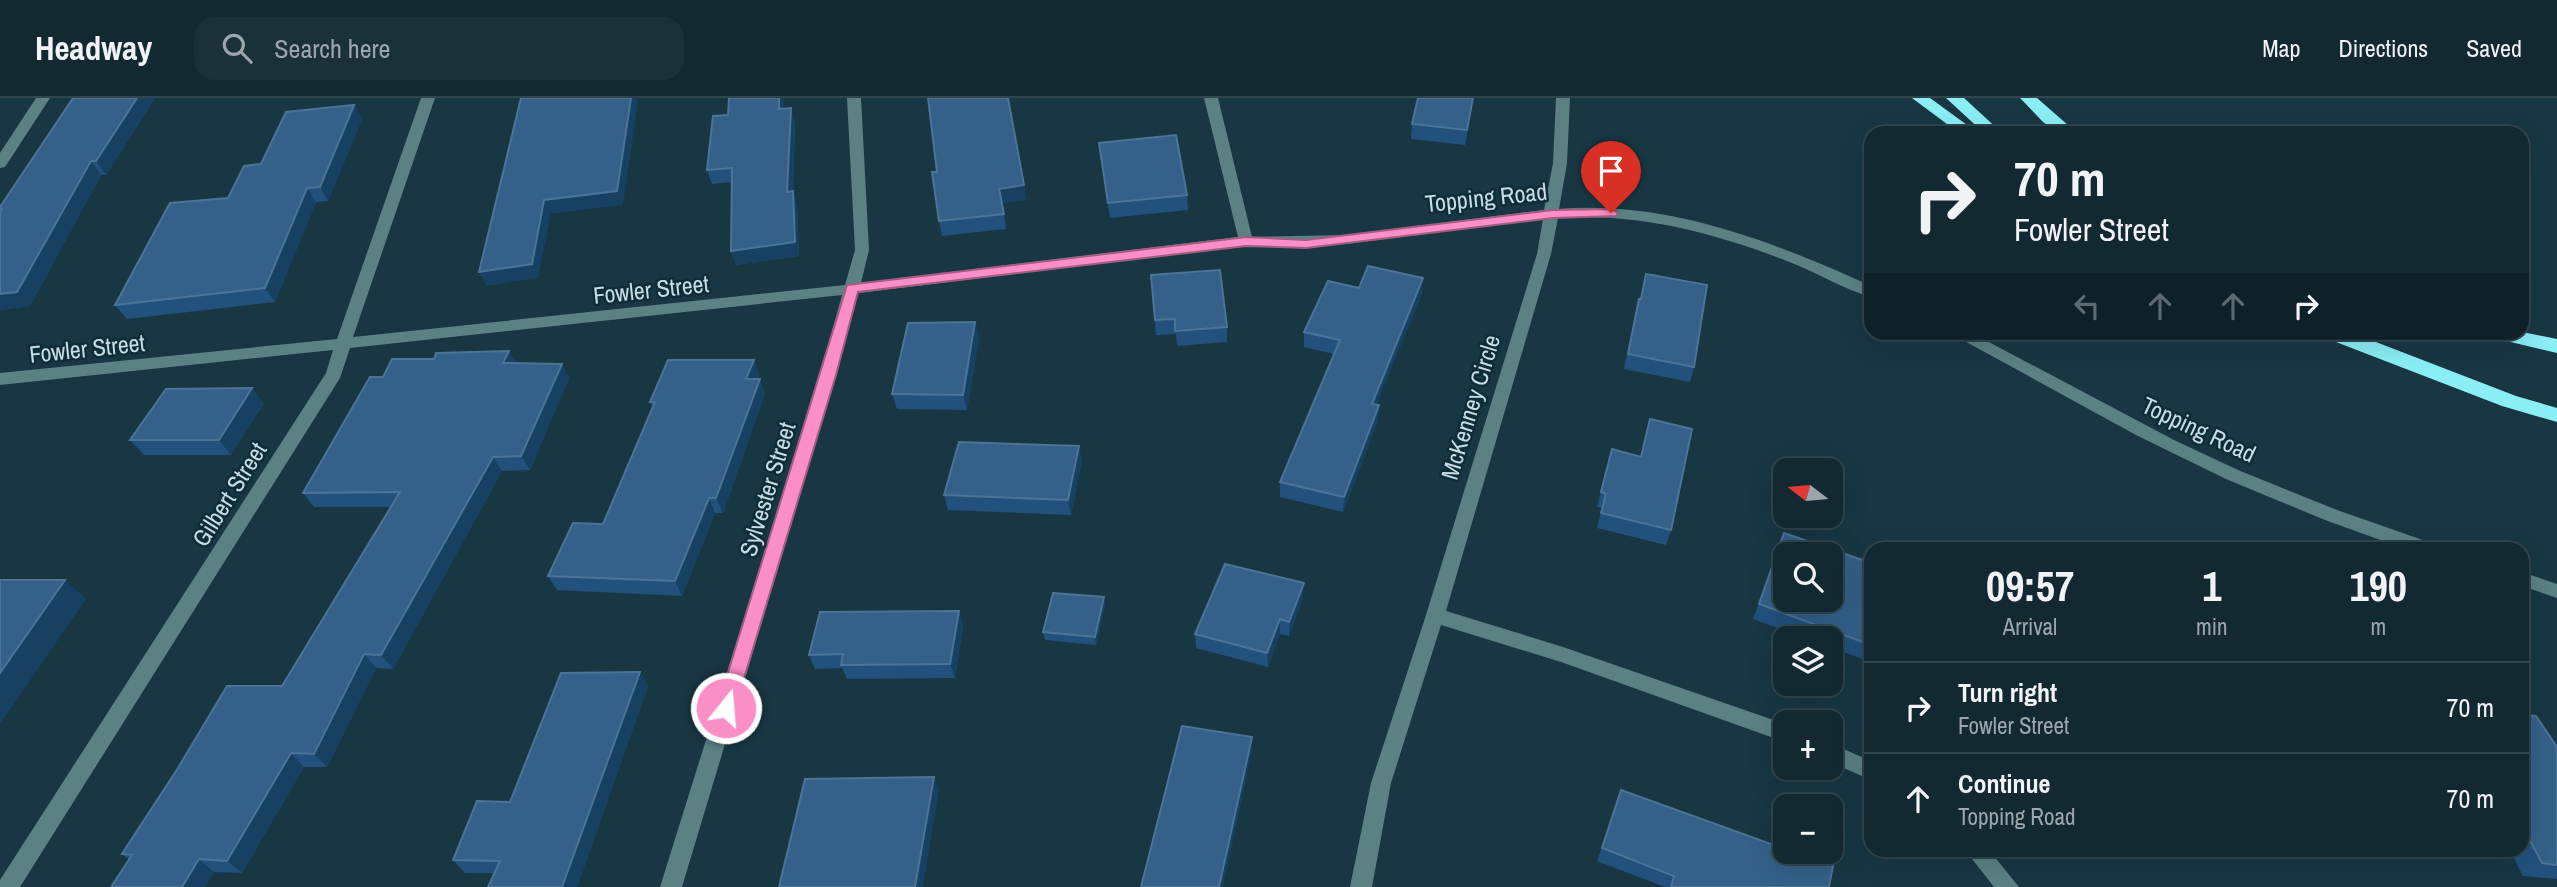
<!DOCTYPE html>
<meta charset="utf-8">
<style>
:root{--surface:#122932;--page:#1b313a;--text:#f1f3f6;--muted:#9ca6ac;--line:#31454d}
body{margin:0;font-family:"Archivo Narrow",sans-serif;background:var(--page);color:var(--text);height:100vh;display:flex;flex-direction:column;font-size:26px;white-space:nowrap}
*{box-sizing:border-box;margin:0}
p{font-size:23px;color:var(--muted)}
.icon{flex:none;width:38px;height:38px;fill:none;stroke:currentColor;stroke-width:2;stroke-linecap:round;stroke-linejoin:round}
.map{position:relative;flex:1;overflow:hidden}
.sheet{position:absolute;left:1864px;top:444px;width:665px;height:315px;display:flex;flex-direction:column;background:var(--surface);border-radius:21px;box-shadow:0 7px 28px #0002,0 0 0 2px var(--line)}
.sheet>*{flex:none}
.guide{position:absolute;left:1864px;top:28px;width:665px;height:214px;border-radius:21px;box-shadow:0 7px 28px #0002,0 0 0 2px var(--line);background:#122932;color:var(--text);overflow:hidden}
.needle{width:46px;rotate:286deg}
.buttons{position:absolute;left:1773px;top:360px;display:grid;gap:14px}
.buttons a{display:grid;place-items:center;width:70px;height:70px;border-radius:14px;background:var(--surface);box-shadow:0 7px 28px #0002,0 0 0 2px var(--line);font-size:35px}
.pin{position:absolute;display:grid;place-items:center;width:60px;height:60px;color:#fff;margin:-72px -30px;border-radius:50% 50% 50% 0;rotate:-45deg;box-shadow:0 0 7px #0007}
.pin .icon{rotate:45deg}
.me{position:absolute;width:77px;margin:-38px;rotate:17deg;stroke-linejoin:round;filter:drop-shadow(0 0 5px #0008)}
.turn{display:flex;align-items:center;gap:24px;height:147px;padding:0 35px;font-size:32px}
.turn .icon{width:91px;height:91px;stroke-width:2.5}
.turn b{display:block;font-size:49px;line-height:60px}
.lanes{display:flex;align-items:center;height:66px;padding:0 35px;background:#0003;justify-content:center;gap:35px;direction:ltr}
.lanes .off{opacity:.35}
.eta{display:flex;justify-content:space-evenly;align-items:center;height:119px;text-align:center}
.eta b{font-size:42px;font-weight:700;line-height:49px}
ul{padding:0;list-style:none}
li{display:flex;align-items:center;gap:21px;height:91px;padding:0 35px;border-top:2px solid var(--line)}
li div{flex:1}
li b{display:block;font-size:26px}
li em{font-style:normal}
header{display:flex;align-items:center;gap:42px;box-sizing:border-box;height:98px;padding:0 35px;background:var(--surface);border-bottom:2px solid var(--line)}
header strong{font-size:33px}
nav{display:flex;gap:38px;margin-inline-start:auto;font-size:24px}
.search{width:490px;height:63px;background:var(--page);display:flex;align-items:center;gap:18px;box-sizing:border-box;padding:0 24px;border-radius:21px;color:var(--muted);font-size:26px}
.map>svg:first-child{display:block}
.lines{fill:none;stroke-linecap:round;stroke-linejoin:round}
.minor{fill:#5b8184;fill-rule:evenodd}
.highway{fill:#8aeef5;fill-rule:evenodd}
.wall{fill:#22517e}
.shaded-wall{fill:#164162}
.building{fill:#346089;stroke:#4b7497;stroke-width:2;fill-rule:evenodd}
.route{fill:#fa8fc7;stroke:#a25d81;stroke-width:2}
.labels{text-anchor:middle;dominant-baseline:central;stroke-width:5;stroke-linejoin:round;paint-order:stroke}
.street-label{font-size:24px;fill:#cadce3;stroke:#0d2d38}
</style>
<header>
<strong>Headway</strong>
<div class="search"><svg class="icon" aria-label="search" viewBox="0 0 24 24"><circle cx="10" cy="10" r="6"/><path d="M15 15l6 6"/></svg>Search here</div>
<nav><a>Map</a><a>Directions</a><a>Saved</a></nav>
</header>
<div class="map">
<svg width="2557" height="789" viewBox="0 0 2557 789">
<rect width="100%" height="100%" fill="#183743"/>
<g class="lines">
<g class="minor">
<polygon points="36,0 50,0 5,69 0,70 0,55"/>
<path d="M 421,0 L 435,0 L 353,239 L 845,187 L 855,152 L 847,0 L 861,0 L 869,152 L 861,185 L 1238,139 L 1204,0 L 1218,0 L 1252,139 L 1345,137 L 1544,112 L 1553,65 L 1556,0 L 1570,0 L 1567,65 L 1559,111 C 1667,102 1775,144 1871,188 L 1871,199 C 1846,192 1821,177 1797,167 C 1722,137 1640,114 1558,120 L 1551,156 L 1446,513 L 1563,549 L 1785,626 L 1785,644 L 1561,564 L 1441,527 L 1391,685 L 1372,789 L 1350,789 L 1371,685 L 1426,517 L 1537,156 L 1543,121 L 1345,146 L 1246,148 L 858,195 L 836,277 L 682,789 L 660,789 L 820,277 L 842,197 L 350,250 L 340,280 L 20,789 L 0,789 L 0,782 L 326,275 L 333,252 L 0,287 L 0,275 L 337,241 Z"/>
<polygon points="1948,234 1970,234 2174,342 2238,372 2337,412 2437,447 2440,452 2408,452 2325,422 2226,381 2136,337"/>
<polygon points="2522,474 2557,486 2557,500 2522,488"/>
<polygon points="1830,645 1871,663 1871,682 1830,664"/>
<polygon points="1965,752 1989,752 2019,789 1994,789"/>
</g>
<g class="highway">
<polygon points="1912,0 1930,0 1978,35 1959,35"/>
<polygon points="1946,0 1964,0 2002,35 1984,35"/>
<polygon points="2020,0 2037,0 2077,35 2058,35 2043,24"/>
<polygon points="2321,234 2350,234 2516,298 2557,310 2557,324 2502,308 2323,239"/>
<polygon points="2485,234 2522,234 2557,241 2557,255 2494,240"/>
</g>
</g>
<g class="wall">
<polygon points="73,0 155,0 106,77 101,77 30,208 0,212 0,109"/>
<polygon points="1473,0 1465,47 1411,41 1412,26"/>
<polygon points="354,7 362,21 328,103 316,104 275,204 127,221 115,207 228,100 261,66"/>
<polygon points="784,11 795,24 793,93 797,107 799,158 736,167 731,153 732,84 712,86 707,72"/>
<polygon points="1099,45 1187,97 1188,112 1110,120"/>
<polygon points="937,74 1027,102 1002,105 1006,131 942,138 939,123"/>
<polygon points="1646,176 1694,269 1690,284 1624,271 1635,216 1639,201 1640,201"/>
<polygon points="1151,177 1227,229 1227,244 1177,248 1176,236 1156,237"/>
<polygon points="1359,190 1422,195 1376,307 1378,323 1343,414 1280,399 1280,384 1334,256 1304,249 1304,234"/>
<polygon points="975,224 979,239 967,312 897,311 892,296"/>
<polygon points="509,253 516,265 562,266 569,280 530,372 502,373 393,571 376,570 327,669 304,669 242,775 214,774 205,789 111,789 129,762 122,756 282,588 391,409 314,409 303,395 383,279 434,261"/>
<polygon points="754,262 759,277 758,281 765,296 723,415 715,415 682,498 557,492 548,478 603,426 653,311 650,304"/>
<polygon points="264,305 231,357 144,357 130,342"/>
<polygon points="1612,351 1671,432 1666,447 1597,430 1602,410 1597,409"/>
<polygon points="1082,363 1071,417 948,412 944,397"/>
<polygon points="1784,435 1871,465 1871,564 1830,549 1830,541 1807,541 1753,521"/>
<polygon points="1104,499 1105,507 1096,547 1045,542 1043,534"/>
<polygon points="1303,500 1289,538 1280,536 1268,569 1196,550 1195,536"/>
<polygon points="959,513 963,527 955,580 847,581 842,570 815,571 809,557"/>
<polygon points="640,574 648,588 577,789 488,789 494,775 465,775 453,762"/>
<polygon points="2522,617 2557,649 2557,781 2523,778 2510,752 2522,752"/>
<polygon points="1621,692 1829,789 1665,789 1597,763"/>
</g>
<g class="shaded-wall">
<polygon points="137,0 155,0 106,77 96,63"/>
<polygon points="631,0 637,0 638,3 623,107 551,116 538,180 486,188 479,174 544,102"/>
<polygon points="779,0 784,0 783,25 779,11"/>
<polygon points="354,7 362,21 328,103 320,89"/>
<polygon points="791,10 795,24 792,108 787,94"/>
<polygon points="91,63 101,77 30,208 0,212 0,196"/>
<polygon points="1024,87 1027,102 1002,105 999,91"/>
<polygon points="307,90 316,104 275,204 265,190"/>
<polygon points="793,93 797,107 799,158 736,167 731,153"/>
<polygon points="1423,180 1422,195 1371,321 1372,306"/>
<polygon points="975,224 979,239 967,312 963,297"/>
<polygon points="509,253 517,268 503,265"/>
<polygon points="754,262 759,277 752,296 746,281"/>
<polygon points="562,266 569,280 530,372 521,358"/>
<polygon points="760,281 765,296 723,415 716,400"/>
<polygon points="252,290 264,305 231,357 219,342"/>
<polygon points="1379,307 1378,323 1343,414 1344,399"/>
<polygon points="1079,348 1082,363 1071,417 1068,402"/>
<polygon points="493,359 502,373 393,571 381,557"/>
<polygon points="709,400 715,415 682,498 675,483"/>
<polygon points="65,482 86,501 0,626 0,575"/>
<polygon points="1304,485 1303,500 1289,538 1289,524"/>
<polygon points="1104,499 1105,507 1096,547 1095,539"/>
<polygon points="959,513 963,527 955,580 950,566"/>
<polygon points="1280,521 1280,536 1268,569 1267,555"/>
<polygon points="364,556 376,570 327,669 314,656"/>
<polygon points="640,574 648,588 577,789 562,789"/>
<polygon points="1252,639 1252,653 1223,789 1219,789"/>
<polygon points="291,655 304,669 242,775 227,763"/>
<polygon points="934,679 939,692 923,789 915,789"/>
<polygon points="199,761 214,774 205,789 182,789"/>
</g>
<g class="building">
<polygon points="73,0 137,0 96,63 91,63 17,194 0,196 0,115 2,111 0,111 0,109"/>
<polygon points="521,0 631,0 617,93 544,102 532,166 479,174"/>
<polygon points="729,0 779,0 779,11 791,10 787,94 793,93 795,144 731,153 732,70 707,72 713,18 728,17"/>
<polygon points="928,0 1008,0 1024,87 999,91 1004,116 939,123 932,74 937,74"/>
<polygon points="1418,0 1473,0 1467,32 1412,26"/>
<polygon points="354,7 320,89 307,90 265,190 115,207 170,105 228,100 244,68 261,66 286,14"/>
<polygon points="1176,37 1187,97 1108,105 1099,45"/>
<polygon points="1368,168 1423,180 1372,306 1379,307 1344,399 1280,384 1340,242 1304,234 1328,183 1359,190"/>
<polygon points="1220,172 1227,229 1175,233 1175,221 1155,222 1151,177"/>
<polygon points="1646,176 1707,187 1694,269 1628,256 1639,201 1641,201"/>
<polygon points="975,224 963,297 892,296 908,225"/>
<polygon points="509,253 503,265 562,266 521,358 493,359 381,557 364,556 314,656 291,655 227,763 199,761 182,789 111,789 132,757 122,756 178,670 227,588 282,588 400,394 303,395 370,279 383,279 392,261 434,261 436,255"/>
<polygon points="668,262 754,262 746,281 760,281 716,400 709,400 675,483 548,478 573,425 603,426 655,304 650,304"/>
<polygon points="252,290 219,342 130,342 166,291"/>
<polygon points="1650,321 1692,331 1671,432 1601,415 1606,396 1601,394 1612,351 1641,359"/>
<polygon points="959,344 1079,348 1068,402 944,397"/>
<path d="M 1784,435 L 1871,465 L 1871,547 L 1759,506 ZM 1785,457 L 1830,457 L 1830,502 L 1785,502 Z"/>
<polygon points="1225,466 1304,485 1289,524 1280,521 1267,555 1195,536"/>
<polygon points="0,482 65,482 0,575"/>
<polygon points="1053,495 1104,499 1095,539 1043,534"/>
<polygon points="959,513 950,566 841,567 843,556 809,557 820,514"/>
<polygon points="640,574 562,789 488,789 500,763 453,762 477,703 510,704 561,575"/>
<polygon points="2522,617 2536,618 2557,649 2557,767 2542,765 2522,727"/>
<polygon points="1182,628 1252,639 1219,789 1141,789"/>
<polygon points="934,679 915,789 779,789 805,681"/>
<polygon points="1621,692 1785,751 1785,754 1795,754 1833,768 1829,789 1671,789 1674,778 1602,750"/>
</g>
<polygon class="route" points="1611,111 1618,115 1616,118 1553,120 1306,150 1246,148 858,194 836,277 735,610 732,615 726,617 720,615 717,610 847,187 1246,139 1306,142 1553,112"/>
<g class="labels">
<g class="street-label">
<text transform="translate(1486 99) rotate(-6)">Topping Road</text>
<text transform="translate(651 191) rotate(-6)">Fowler Street</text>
<text transform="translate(87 250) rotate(-6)">Fowler Street</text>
<text transform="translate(1470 309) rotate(-73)">McKenney Circle</text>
<text transform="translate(2199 331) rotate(25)">Topping Road</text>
<text transform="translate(767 391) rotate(-73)">Sylvester Street</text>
<text transform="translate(229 396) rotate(-58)">Gilbert Street</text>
</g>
</g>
</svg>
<div class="buttons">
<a><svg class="needle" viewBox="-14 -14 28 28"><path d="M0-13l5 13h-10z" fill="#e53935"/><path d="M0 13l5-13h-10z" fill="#9ca6ac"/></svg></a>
<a><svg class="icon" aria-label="search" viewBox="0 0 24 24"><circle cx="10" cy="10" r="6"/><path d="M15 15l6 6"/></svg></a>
<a><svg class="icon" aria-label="layers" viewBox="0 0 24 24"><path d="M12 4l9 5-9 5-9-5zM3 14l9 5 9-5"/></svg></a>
<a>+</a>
<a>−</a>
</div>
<div class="pin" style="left:1611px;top:115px;background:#d93025"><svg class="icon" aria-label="arrive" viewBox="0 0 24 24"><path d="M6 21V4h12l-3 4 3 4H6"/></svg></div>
<svg class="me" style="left:726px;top:610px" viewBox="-20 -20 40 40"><circle r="17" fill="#fa8fc7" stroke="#fff" stroke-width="3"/><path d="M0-11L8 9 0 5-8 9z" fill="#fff"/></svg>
<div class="guide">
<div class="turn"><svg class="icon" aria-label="right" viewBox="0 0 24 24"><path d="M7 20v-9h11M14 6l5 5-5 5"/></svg><div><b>70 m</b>Fowler Street</div></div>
<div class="lanes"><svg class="icon off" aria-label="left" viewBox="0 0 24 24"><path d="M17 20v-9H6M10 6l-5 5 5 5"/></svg><svg class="icon off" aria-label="ahead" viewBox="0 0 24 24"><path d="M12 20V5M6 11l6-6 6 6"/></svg><svg class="icon off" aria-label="ahead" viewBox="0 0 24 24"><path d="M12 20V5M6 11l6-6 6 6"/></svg><svg class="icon" aria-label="right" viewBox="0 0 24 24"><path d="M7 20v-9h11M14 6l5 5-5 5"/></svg></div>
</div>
<section class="sheet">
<div class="eta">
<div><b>09:57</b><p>Arrival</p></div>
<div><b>1</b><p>min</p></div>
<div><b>190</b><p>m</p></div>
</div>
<ul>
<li><svg class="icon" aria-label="right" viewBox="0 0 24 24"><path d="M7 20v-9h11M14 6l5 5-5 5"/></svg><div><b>Turn right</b><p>Fowler Street</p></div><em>70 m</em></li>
<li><svg class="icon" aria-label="ahead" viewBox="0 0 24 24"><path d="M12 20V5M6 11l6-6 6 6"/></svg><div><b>Continue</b><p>Topping Road</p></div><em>70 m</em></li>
</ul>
</section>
</div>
